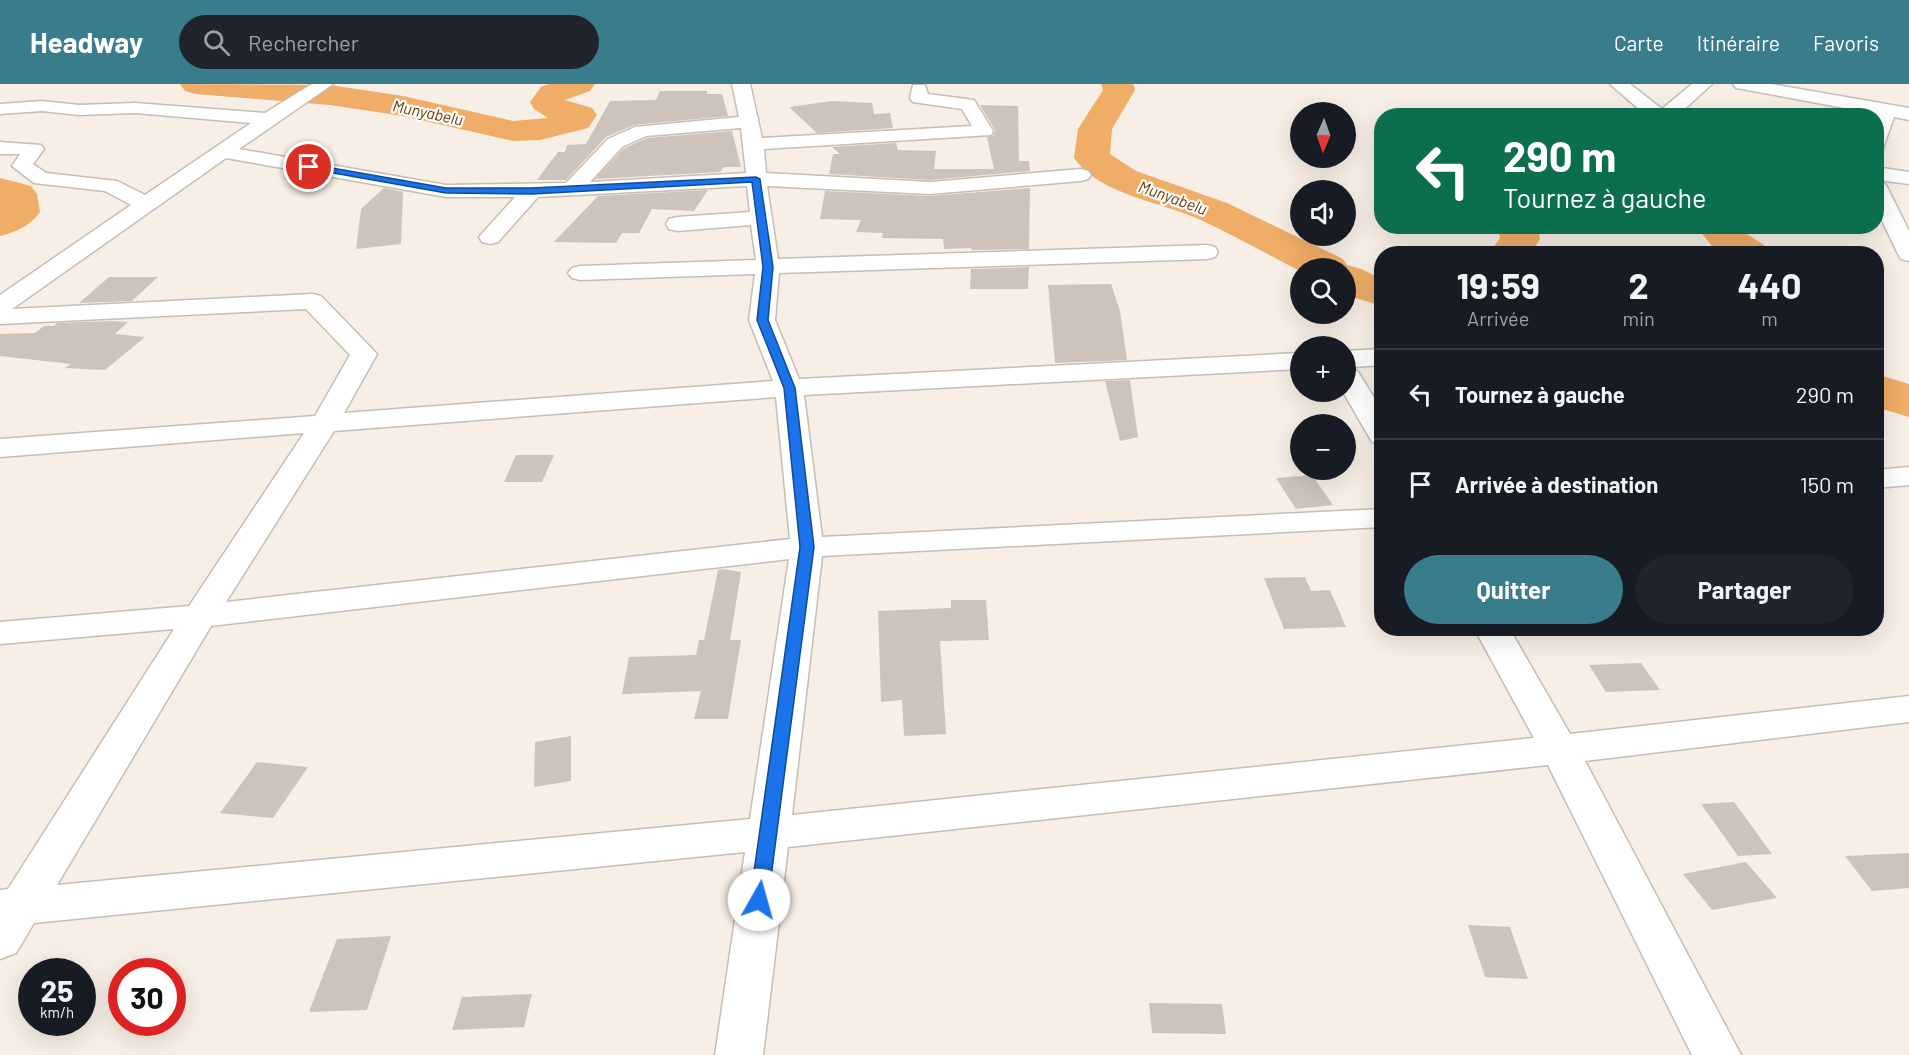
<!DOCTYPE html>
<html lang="fr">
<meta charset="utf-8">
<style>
:root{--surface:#171b24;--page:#20242c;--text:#f1f3f6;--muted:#9ea1a6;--line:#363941;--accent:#397c8c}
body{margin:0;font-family:Barlow,sans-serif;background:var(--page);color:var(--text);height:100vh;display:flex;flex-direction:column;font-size:22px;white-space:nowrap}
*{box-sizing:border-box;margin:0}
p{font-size:20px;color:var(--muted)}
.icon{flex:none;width:33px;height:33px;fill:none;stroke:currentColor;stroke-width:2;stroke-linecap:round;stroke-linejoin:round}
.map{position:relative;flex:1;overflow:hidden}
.panel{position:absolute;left:1374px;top:162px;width:510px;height:390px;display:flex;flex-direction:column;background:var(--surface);border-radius:24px;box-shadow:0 6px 24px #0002}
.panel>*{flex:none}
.banner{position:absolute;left:1374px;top:24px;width:510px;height:126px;border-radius:24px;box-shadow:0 6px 24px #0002;background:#0b6e4f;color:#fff;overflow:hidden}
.needle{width:39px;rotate:182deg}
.tools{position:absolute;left:1290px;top:18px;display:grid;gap:12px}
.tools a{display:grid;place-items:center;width:66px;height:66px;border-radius:50%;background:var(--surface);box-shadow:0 6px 24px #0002;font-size:30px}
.speed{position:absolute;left:18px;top:874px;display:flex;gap:12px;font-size:30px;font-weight:700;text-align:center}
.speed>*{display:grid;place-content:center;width:78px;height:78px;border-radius:50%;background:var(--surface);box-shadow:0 6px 24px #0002;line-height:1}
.speed small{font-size:15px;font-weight:400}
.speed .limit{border:9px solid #d22;background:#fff;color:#111}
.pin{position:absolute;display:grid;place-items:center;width:51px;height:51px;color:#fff;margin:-26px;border:3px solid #fff;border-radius:50%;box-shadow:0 2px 6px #0007}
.me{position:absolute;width:66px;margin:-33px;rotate:7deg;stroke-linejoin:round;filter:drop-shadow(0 0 4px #0008)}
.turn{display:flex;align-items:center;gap:21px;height:126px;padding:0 30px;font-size:27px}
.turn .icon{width:78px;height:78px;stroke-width:2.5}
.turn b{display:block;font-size:42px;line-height:51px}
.eta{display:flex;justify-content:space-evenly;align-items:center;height:102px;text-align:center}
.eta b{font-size:36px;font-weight:700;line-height:42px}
.action{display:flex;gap:12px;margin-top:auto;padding:12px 30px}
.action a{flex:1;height:69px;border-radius:36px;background:var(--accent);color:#fff;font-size:24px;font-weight:700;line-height:69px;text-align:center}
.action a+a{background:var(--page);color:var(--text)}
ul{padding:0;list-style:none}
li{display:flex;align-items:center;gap:18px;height:90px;padding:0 30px;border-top:2px solid var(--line)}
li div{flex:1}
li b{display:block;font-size:22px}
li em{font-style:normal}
header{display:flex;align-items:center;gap:36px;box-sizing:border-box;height:84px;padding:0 30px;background:var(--accent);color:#fff}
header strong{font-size:28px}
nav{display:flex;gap:33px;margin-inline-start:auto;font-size:21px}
.search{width:420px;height:54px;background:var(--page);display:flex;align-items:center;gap:15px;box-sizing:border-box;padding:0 21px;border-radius:33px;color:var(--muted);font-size:22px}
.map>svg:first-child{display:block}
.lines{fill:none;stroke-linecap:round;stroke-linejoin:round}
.river{fill:#f0ad67;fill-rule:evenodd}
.building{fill:#cdc3bb}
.minor-casing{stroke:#c6bdb4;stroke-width:3}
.minor{fill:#fff;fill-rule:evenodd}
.route{fill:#1a73e8;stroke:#114b97;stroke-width:1.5}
.labels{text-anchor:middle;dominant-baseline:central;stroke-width:4.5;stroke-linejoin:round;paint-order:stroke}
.far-water-label{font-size:16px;font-style:italic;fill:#683d03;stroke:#fefcfb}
</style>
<header>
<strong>Headway</strong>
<div class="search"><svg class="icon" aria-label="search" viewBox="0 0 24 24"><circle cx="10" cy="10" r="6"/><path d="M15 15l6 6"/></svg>Rechercher</div>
<nav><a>Carte</a><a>Itinéraire</a><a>Favoris</a></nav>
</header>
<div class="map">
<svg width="1909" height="971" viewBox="0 0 1909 971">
<rect width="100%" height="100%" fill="#f7eee5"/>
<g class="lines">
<g class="river">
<polygon points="180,0 330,1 403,12 513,37 548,34 534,25 530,18 541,3 549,0 595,0 590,7 565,16 592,24 597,31 588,44 540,56 513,57 403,32 330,21 196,10 185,7"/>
<path d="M 1101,0 L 1133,0 L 1135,6 L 1112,45 L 1110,70 L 1136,87 L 1227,119 L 1343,175 L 1347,181 L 1361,185 L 1382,195 L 1382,222 L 1346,211 L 1346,184 L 1300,184 L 1300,187 C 1267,170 1235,152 1201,136 C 1162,118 1100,111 1074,74 L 1078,45 L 1103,6 Z"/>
<path d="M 0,94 L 31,102 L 37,110 L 40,128 C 30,142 16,148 0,152 Z"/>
<polygon points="1498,142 1538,142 1540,155 1530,170 1489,170 1500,154"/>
<path d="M 1696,142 L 1738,142 C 1748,154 1764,157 1772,170 L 1721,170 L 1715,166 Z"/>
<polygon points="1876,290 1909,300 1909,333 1876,323"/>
</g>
</g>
<g class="building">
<polygon points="660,7 707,7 707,10 722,10 728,32 634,41 606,53 566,96 537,96 558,68 565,68 567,61 586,60 610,17 656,16"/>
<polygon points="832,17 872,19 874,30 890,29 893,44 817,49 789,23"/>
<polygon points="980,21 1018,22 1019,77 1029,77 1030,87 930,96 829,90 833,70 840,70 832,63 896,59 898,66 936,67 934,85 994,85 987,53 993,52 995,46"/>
<polygon points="732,47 741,83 724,83 720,88 595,95 623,65 647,54"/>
<polygon points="384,104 403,108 401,160 356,165 361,125"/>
<polygon points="1030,104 1029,165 971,166 972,164 944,165 943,155 882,154 883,149 856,148 861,136 820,135 825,107 930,112"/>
<polygon points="708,106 694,127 652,125 639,149 622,149 616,159 554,158 598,112"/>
<polygon points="1029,183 1028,205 970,205 971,185"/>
<polygon points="109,193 158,193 132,217 79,219"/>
<polygon points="1111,200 1120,227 1127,276 1055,279 1048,201"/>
<polygon points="111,237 128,238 115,250 145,253 105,286 65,284 71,280 0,272 0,250 35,249 44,242 54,242 57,239"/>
<polygon points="1130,296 1138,353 1120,357 1105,297"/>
<polygon points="516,371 554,371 542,398 504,398"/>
<polygon points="1312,391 1333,421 1296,425 1276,394"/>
<polygon points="724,485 741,488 730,556 741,556 728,635 694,635 701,607 622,610 629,573 696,571 699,556 704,556 718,486"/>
<polygon points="1305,493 1311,507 1330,506 1346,543 1284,545 1264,494"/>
<polygon points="951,516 986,516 989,556 940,557 946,650 904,652 902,616 881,618 878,527 951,524"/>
<polygon points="1641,579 1660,606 1606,608 1589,581"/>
<polygon points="571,652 571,697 534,703 535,658"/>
<polygon points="257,678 308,683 273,734 220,729"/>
<polygon points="1734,718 1772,770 1738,772 1701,720"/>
<polygon points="1909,769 1909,804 1872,807 1845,772"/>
<polygon points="1746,778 1777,814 1712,826 1683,790"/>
<polygon points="1468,841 1510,843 1528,895 1485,893"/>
<polygon points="391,852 367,926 309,928 337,855"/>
<polygon points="532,910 524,943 452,946 462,913"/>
<polygon points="1149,919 1222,920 1226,950 1152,949"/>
</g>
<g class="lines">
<g class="minor-casing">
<g id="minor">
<path d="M 312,0 L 333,0 L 239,65 L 446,101 L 566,99 L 608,55 L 635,43 L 739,33 L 732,0 L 750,0 L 762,54 L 972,42 L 962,25 L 913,18 L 910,14 L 913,1 L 925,1 L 928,10 L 974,16 L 993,47 L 991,51 L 764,65 L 766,89 L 930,98 L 1081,85 L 1088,87 L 1091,91 L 1088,95 L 1081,97 L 930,110 L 767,102 L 778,175 L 1207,161 L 1215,163 L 1218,168 L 1215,173 L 1207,175 L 779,189 L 775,236 L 799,295 L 1300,269 L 1300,285 L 804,311 L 822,453 L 1382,425 L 1382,443 L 822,472 L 792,731 L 1534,654 L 1474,544 L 1509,544 L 1570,650 L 1909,612 L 1909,638 L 1585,677 L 1741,971 L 1692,971 L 1548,681 L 788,763 L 763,971 L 715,971 L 745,768 L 34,839 L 16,869 L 0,875 L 0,806 L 8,805 L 174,545 L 0,560 L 0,538 L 189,522 L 304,349 L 0,373 L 0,355 L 315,332 L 350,271 L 306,225 L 0,240 L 0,211 L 131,121 L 105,107 L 34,99 L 12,82 L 20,70 L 0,70 L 0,58 L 41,61 L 44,65 L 33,80 L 46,89 L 117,97 L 145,111 L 251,39 L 135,29 L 79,31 L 42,27 L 0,30 L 0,20 L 42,17 L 79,21 L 135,19 L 265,29 ZM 741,44 L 746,89 L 590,98 L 622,63 L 646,52 ZM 226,74 L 446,113 L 515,113 L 479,153 L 482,158 L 490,160 L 498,158 L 538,113 L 747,102 L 750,128 L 677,133 L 669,135 L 666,140 L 669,145 L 677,147 L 751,141 L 756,176 L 580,182 L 572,184 L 568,189 L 572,194 L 580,196 L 755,190 L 749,236 L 773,297 L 344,329 L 377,270 L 321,212 L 312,210 L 12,225 ZM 776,313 L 790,455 L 226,518 L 334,347 ZM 789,475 L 750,735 L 57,801 L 211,542 Z"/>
<polygon points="1610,0 1630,0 1662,25 1692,0 1712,0 1677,32 1647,32"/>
<polygon points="1733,0 1771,0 1909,24 1909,36 1894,33 1883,64 1876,66 1877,30 1742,5 1736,4"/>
<polygon points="1876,83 1909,88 1909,100 1879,96 1886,101 1909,147 1909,177 1901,175 1898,170 1876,124"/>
<polygon points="1382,265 1382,281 1352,283 1359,289 1382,327 1382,360 1372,358 1343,308 1346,308 1346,267"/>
<polygon points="1909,383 1909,401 1876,404 1876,386"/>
</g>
</g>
<use href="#minor" class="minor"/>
</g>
<polygon class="route" points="309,80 446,104 532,104 756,93 760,95 773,183 768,236 795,304 814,463 768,816 765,821 759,824 752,821 750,816 800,463 784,304 757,236 763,183 752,98 532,110 446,109 306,84 306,81"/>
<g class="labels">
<g class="far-water-label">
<text transform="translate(428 28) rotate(12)">Munyabelu</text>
<text transform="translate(1173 113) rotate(20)">Munyabelu</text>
</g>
</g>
</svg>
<div class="tools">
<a><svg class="needle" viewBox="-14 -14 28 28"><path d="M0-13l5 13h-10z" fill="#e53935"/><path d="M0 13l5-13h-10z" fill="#9ea1a6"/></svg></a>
<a><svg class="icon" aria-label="sound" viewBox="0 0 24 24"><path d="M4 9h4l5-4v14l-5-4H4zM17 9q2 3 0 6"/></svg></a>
<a><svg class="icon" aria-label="search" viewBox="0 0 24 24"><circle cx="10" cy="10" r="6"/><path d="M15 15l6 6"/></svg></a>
<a>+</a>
<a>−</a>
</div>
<div class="speed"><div>25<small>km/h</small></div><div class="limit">30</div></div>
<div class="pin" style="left:309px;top:83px;background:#d93025"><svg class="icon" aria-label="arrive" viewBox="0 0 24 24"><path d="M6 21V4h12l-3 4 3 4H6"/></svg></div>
<svg class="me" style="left:759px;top:816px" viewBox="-20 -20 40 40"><circle r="19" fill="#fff"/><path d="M0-13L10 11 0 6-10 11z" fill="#1a73e8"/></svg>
<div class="banner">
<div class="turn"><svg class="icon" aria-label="left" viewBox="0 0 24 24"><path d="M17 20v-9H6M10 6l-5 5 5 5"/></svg><div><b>290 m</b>Tournez à gauche</div></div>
</div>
<section class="panel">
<div class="eta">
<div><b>19:59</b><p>Arrivée</p></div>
<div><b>2</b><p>min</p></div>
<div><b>440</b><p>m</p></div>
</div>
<ul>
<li><svg class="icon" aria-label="left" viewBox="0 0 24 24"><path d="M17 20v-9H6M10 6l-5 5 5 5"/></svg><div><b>Tournez à gauche</b></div><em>290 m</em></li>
<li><svg class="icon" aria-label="arrive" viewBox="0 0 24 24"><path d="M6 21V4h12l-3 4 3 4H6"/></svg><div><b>Arrivée à destination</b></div><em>150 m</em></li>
</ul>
<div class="action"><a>Quitter</a><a>Partager</a></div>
</section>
</div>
